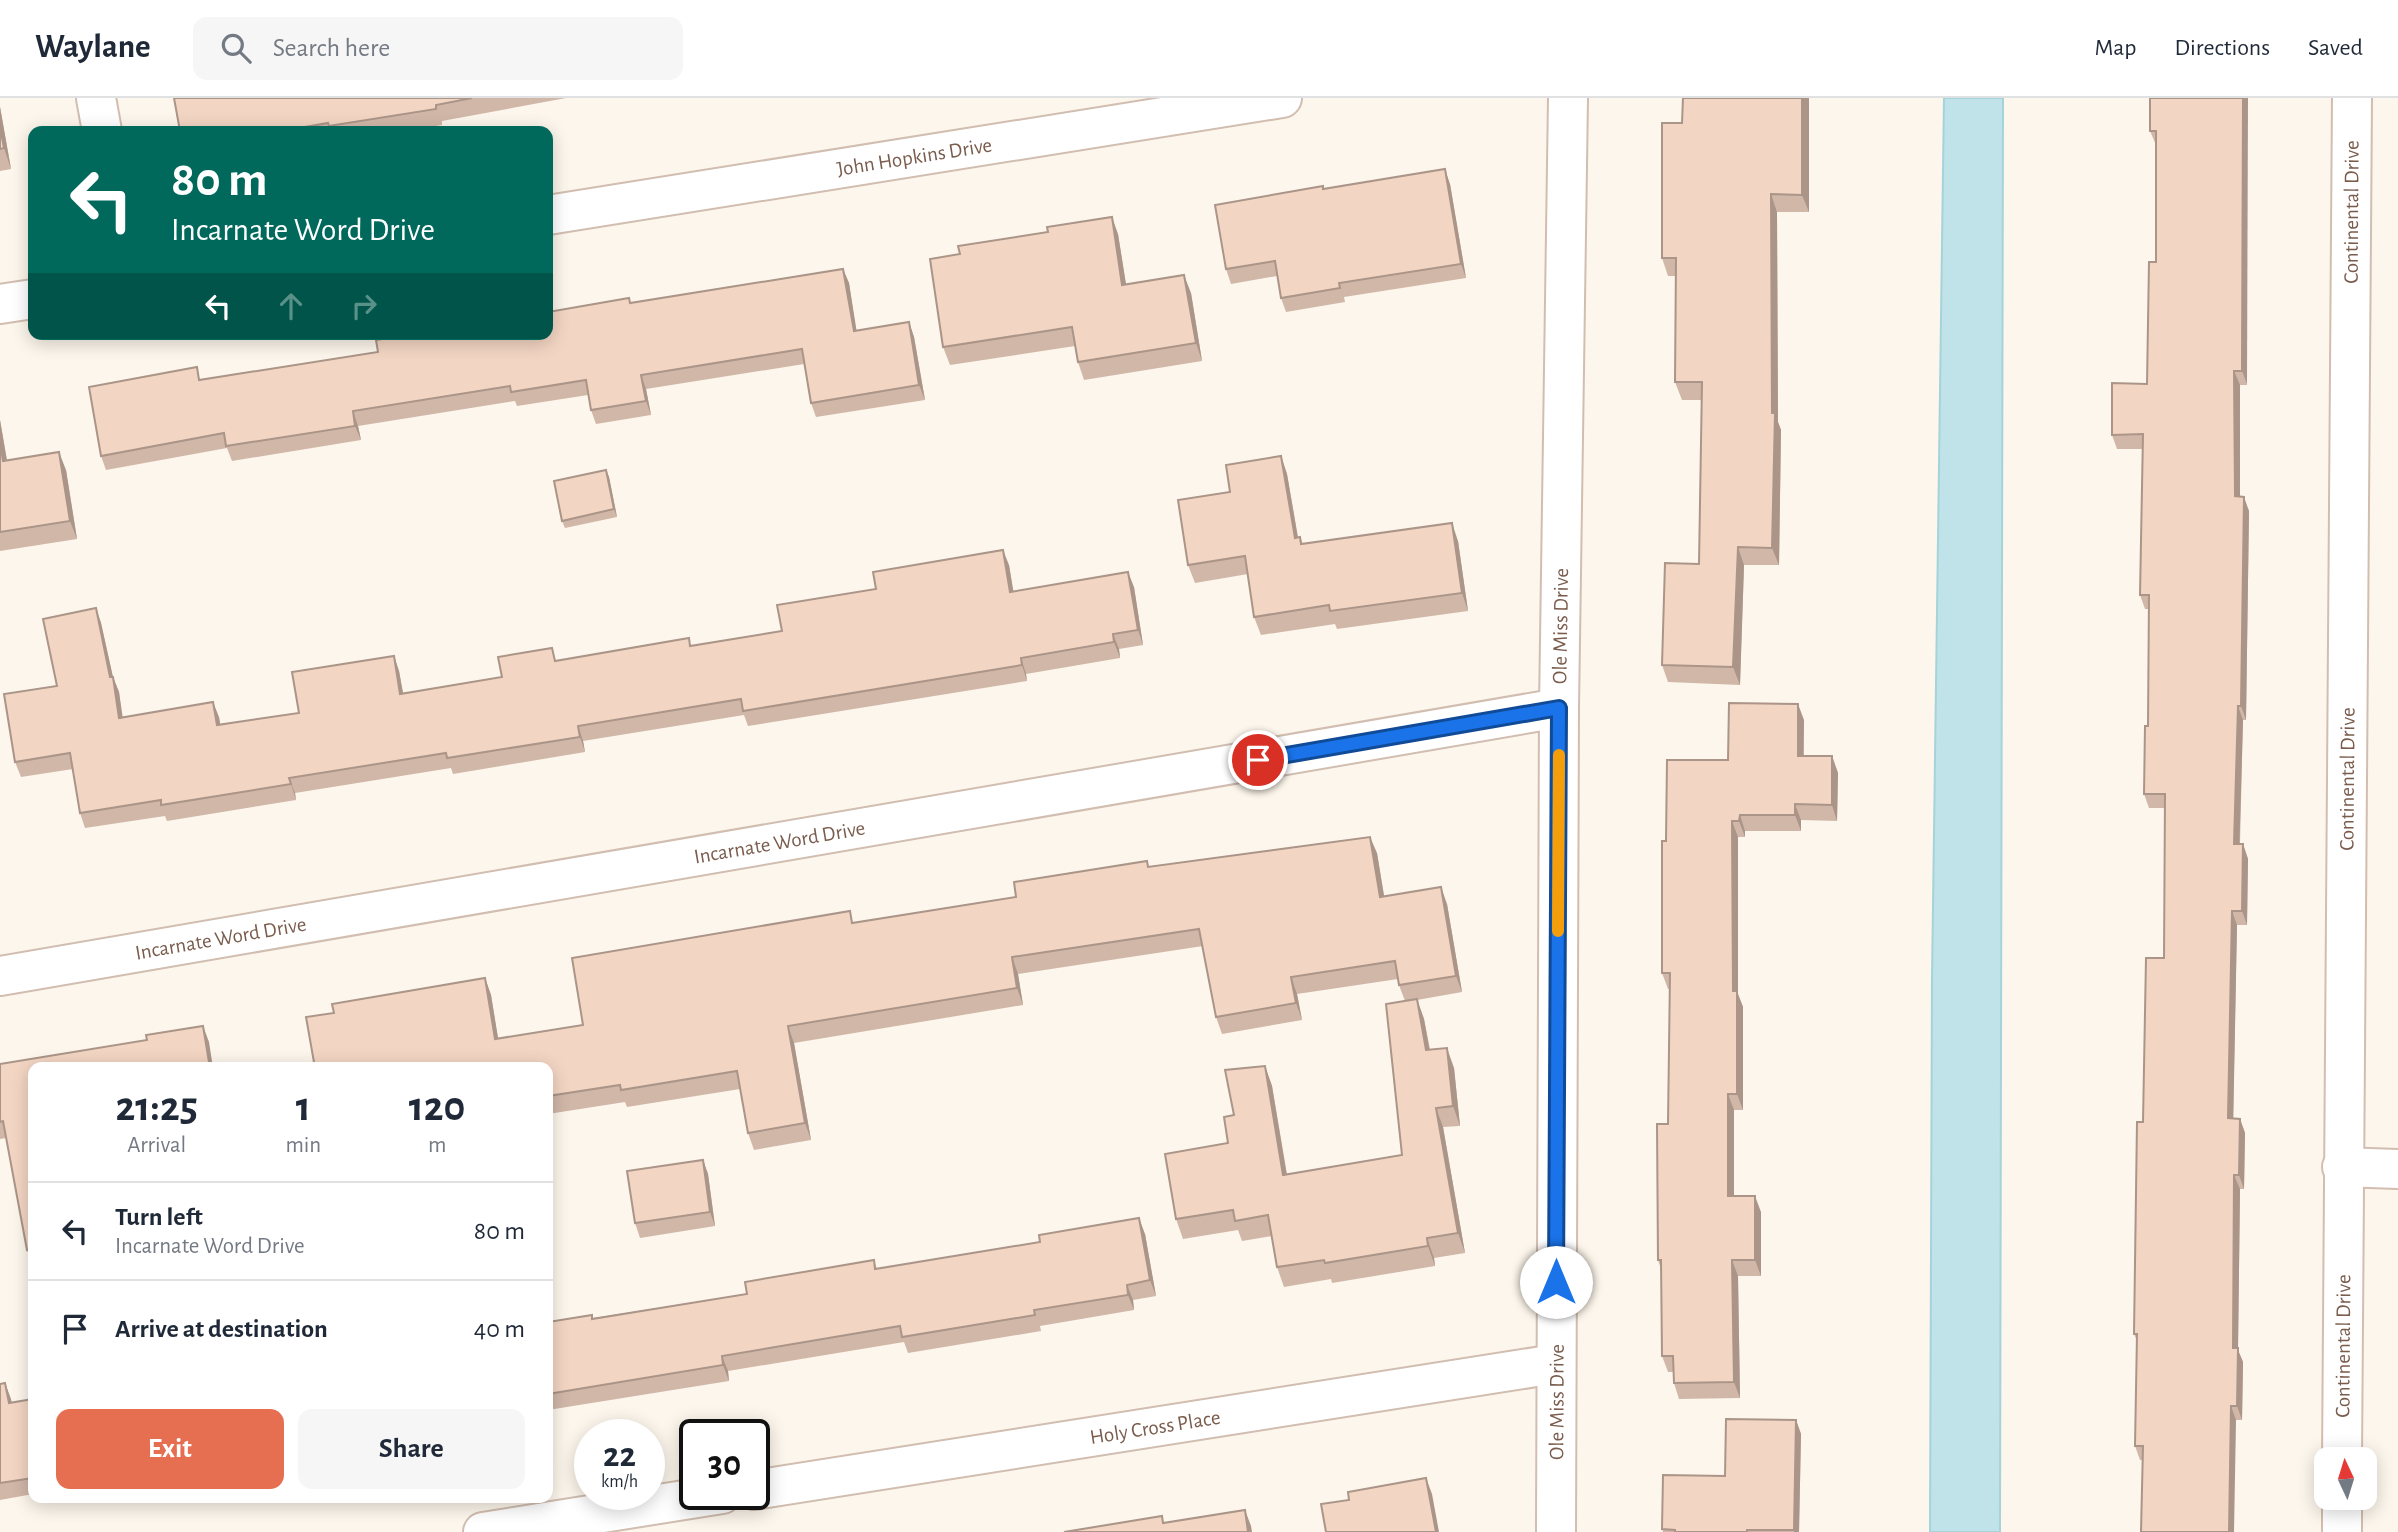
<!DOCTYPE html>
<style>
:root{--surface:#fff;--page:#f6f6f7;--text:#1f2937;--muted:#747a83;--line:#e0e1e3;--accent:#e76f51}
body{margin:0;font-family:"Alegreya Sans",sans-serif;background:var(--page);color:var(--text);height:100vh;display:flex;flex-direction:column;font-size:26px;white-space:nowrap}
*{box-sizing:border-box;margin:0}
p{font-size:23px;color:var(--muted)}
.icon{flex:none;width:38px;height:38px;fill:none;stroke:currentColor;stroke-width:2;stroke-linecap:round;stroke-linejoin:round}
.map{position:relative;flex:1;overflow:hidden}
.side{position:absolute;left:28px;top:964px;width:525px;height:441px;display:flex;flex-direction:column;background:var(--surface);border-radius:14px;box-shadow:0 4px 18px #0003}
.side>*{flex:none}
.guide{position:absolute;left:28px;top:28px;width:525px;height:214px;border-radius:14px;box-shadow:0 4px 18px #0003;background:#00695c;color:#fff;overflow:hidden}
.needle{width:46px;rotate:356deg}
.controls{position:absolute;left:2314px;top:1349px;display:grid;gap:14px}
.controls a{display:grid;place-items:center;width:63px;height:63px;border-radius:14px;background:var(--surface);box-shadow:0 4px 18px #0003;font-size:35px}
.speed{position:absolute;left:574px;top:1321px;display:flex;gap:14px;font-size:35px;font-weight:700;text-align:center}
.speed>*{display:grid;place-content:center;width:91px;height:91px;border-radius:50%;background:var(--surface);box-shadow:0 4px 18px #0003;line-height:1}
.speed small{font-size:18px;font-weight:400}
.speed .limit{border:4px solid #111;border-radius:10px;background:#fff;color:#111}
.pin{position:absolute;display:grid;place-items:center;width:60px;height:60px;color:#fff;margin:-30px;border:4px solid #fff;border-radius:50%;box-shadow:0 2px 7px #0007}
.me{position:absolute;width:77px;margin:-38px;rotate:0deg;stroke-linejoin:round;filter:drop-shadow(0 0 5px #0008)}
.turn{display:flex;align-items:center;gap:24px;height:147px;padding:0 28px;font-size:32px}
.turn .icon{width:91px;height:91px;stroke-width:2.5}
.turn b{display:block;font-size:49px;line-height:60px}
.lanes{display:flex;align-items:center;height:66px;padding:0 28px;background:#0003;justify-content:center;gap:35px;direction:ltr}
.lanes .off{opacity:.35}
.eta{display:flex;justify-content:space-evenly;align-items:center;height:119px;text-align:center}
.eta b{font-size:42px;font-weight:600;line-height:49px}
.action{display:flex;gap:14px;margin-top:auto;padding:14px 28px}
.action a{flex:1;height:80px;border-radius:14px;background:var(--accent);color:#fff;font-size:28px;font-weight:600;line-height:80px;text-align:center}
.action a+a{background:var(--page);color:var(--text)}
ul{padding:0;list-style:none}
li{display:flex;align-items:center;gap:21px;height:98px;padding:0 28px;border-top:2px solid var(--line)}
li div{flex:1}
li b{display:block;font-size:26px}
li em{font-style:normal}
header{display:flex;align-items:center;gap:42px;box-sizing:border-box;height:98px;padding:0 35px;background:var(--surface);border-bottom:2px solid var(--line)}
header strong{font-size:33px}
nav{display:flex;gap:38px;margin-inline-start:auto;font-size:24px}
.search{width:490px;height:63px;background:var(--page);display:flex;align-items:center;gap:18px;box-sizing:border-box;padding:0 24px;border-radius:14px;color:var(--muted);font-size:26px}
.map>svg:first-child{display:block}
.water{fill:#bfe3e8;stroke:#a5d3da;stroke-width:2}
.lines{fill:none;stroke-linecap:round;stroke-linejoin:round}
.minor-casing{stroke:#d1beb0;stroke-width:42}
.minor{stroke:#fff;stroke-width:38}
.wall{fill:#d1b7a8}
.shaded-wall{fill:#aa9588}
.building{fill:#f3d5c3;stroke:#aa9588;stroke-width:2}
.route-casing{stroke:#114b97;stroke-width:18}
.route{stroke:#1a73e8;stroke-width:12}
.slow{stroke:#f59e0b;stroke-width:12}
.labels{text-anchor:middle;dominant-baseline:central;stroke-width:6;stroke-linejoin:round;paint-order:stroke}
.street-label{font-size:21px;fill:#7a5c4d;stroke:#fffaf3}
</style>
<header>
<strong>Waylane</strong>
<div class="search"><svg class="icon" aria-label="search" viewBox="0 0 24 24"><circle cx="10" cy="10" r="6"/><path d="M15 15l6 6"/></svg>Search here</div>
<nav><a>Map</a><a>Directions</a><a>Saved</a></nav>
</header>
<div class="map">
<svg width="2398" height="1434" viewBox="0 0 2398 1434">
<rect width="100%" height="100%" fill="#fdf6ec"/>
<polygon class="water" points="1944,0 2003,0 2000,1434 1930,1434 1932,881"/>
<g class="lines">
<g class="minor-casing">
<g id="minor">
<polyline points="96,0 102,33"/>
<path id="s1" d="M 548,117 L 1282,0"/>
<polyline points="0,206 33,201"/>
<path id="s2" d="M 0,878 L 1559,610"/>
<polyline points="2342,1069 2398,1071"/>
<path id="s3" d="M 2342,1362 L 2352,0"/>
<path id="s4" d="M 754,1392 L 1555,1266"/>
<polyline points="483,1434 722,1396"/>
<path id="s5" d="M 1556,1434 L 1559,610 L 1568,0"/>
<polyline points="2342,1434 2342,1400"/>
</g>
</g>
<use href="#minor" class="minor"/>
</g>
<g class="wall">
<polygon points="174,0 566,0 442,23 442,27 404,33 180,33"/>
<polygon points="1809,0 1809,114 1777,114 1778,324 1781,332 1779,467 1744,467 1740,587 1668,584 1662,567 1699,466 1702,302 1682,302 1675,284 1676,178 1668,178 1662,160 1682,25"/>
<polygon points="2150,0 2247,287 2240,287 2240,398 2249,413 2246,622 2243,622 2240,746 2243,746 2248,761 2247,827 2237,827 2233,1021 2240,1021 2245,1035 2244,1091 2240,1091 2238,1252 2243,1264 2242,1322 2236,1322 2142,1362 2140,1362 2135,1348 2137,1243 2134,1236 2143,1024 2164,860 2165,710 2149,710 2144,696 2148,628 2149,511 2145,511 2140,497 2143,351 2117,351 2112,337 2147,286 2156,164 2156,47 2150,33"/>
<polygon points="0,9 11,71 0,73"/>
<polygon points="1450,86 1466,180 1344,199 1345,204 1286,214 1281,200 1277,178 1231,186 1226,171 1324,91"/>
<polygon points="1118,136 1126,187 1191,195 1202,263 1084,282 1078,264 1075,248 950,267 943,249"/>
<polygon points="843,171 849,185 856,233 909,224 914,239 925,302 816,319 811,305 804,266 646,291 651,317 596,326 591,312 588,297 517,308 515,303 358,328 361,342 232,363 227,350 106,372 101,358 201,282 378,254 630,205"/>
<polygon points="0,322 7,362 66,372 77,441 0,453"/>
<polygon points="1281,358 1287,376 1298,439 1300,439 1303,446 1458,443 1468,513 1337,531 1335,526 1261,537 1254,519 1248,476 1195,485 1188,467 1230,394"/>
<polygon points="606,372 609,379 617,419 565,430 562,423"/>
<polygon points="1009,467 1013,493 1134,489 1143,547 1119,551 1120,560 1026,576 1027,583 748,628 744,617 583,643 585,654 453,676 451,670 295,695 296,702 167,723 165,718 85,730 80,715 73,671 21,679 15,664 57,588 96,510 101,525 113,579 119,594 122,619 219,619 220,627 299,615 394,558 399,573 403,596 502,579 557,563 692,548 782,533 876,491"/>
<polygon points="1804,622 1804,658 1832,658 1838,675 1837,723 1801,722 1801,733 1745,733 1745,739 1738,739 1738,896 1743,909 1743,1012 1734,1012 1734,1098 1761,1114 1761,1178 1738,1178 1740,1300 1679,1301 1674,1285 1673,1274 1668,1274 1662,1258 1661,1171 1658,1162 1668,1026 1670,891 1668,891 1662,875 1666,743 1728,662"/>
<polygon points="1377,755 1384,798 1447,806 1462,894 1417,902 1424,921 1430,951 1454,970 1460,1028 1443,1029 1465,1155 1434,1160 1435,1168 1332,1185 1331,1181 1284,1189 1277,1169 1272,1138 1242,1143 1238,1132 1183,1141 1176,1121 1228,1045 1234,1017 1265,968 1272,988 1287,1076 1402,1057 1405,903 1399,887 1398,881 1297,896 1302,922 1222,936 1216,919 1203,848 1018,876 1023,907 794,945 811,1042 754,1052 748,1035 740,991 627,1009 625,1004 548,1016 548,970 334,915 485,880 491,897 498,941 583,927 854,825 1016,799 1149,769"/>
<polygon points="209,944 33,970 33,1168 27,1152 6,1040 0,1041 0,966"/>
<polygon points="703,1062 708,1076 715,1128 640,1140 635,1125"/>
<polygon points="1145,1136 1156,1198 1133,1202 1134,1212 1040,1228 1041,1233 908,1255 904,1244 728,1273 729,1283 548,1312 548,1224 593,1220 747,1196 874,1162 877,1171"/>
<polygon points="5,1285 12,1305 33,1301 33,1396 0,1402 0,1286"/>
<polygon points="1796,1322 1801,1336 1799,1434 1663,1434 1662,1431 1725,1378"/>
</g>
<g class="shaded-wall">
<polygon points="1802,0 1809,0 1809,114 1802,97"/>
<polygon points="2243,0 2248,0 2247,287 2242,273"/>
<polygon points="0,9 11,71 4,50 0,29"/>
<polygon points="1445,71 1450,86 1466,180 1461,166"/>
<polygon points="1771,96 1777,114 1778,324 1781,332 1779,467 1772,450"/>
<polygon points="1112,119 1118,136 1129,205 1122,187"/>
<polygon points="843,171 849,185 859,248 854,233"/>
<polygon points="1184,177 1191,195 1202,263 1196,245"/>
<polygon points="909,224 914,239 925,302 919,287"/>
<polygon points="2234,273 2240,287 2240,412 2235,398"/>
<polygon points="641,277 646,291 651,317 646,303"/>
<polygon points="353,313 358,328 361,342 355,328"/>
<polygon points="0,322 10,381 3,363 0,344"/>
<polygon points="59,354 66,372 77,441 70,423"/>
<polygon points="1281,358 1287,376 1301,458 1295,440"/>
<polygon points="606,372 609,379 617,419 614,411"/>
<polygon points="2244,399 2249,413 2246,622 2241,608"/>
<polygon points="1452,425 1458,443 1468,513 1462,495"/>
<polygon points="1738,449 1744,467 1740,587 1733,569"/>
<polygon points="1003,452 1009,467 1016,509 1010,494"/>
<polygon points="1128,474 1134,489 1143,547 1138,532"/>
<polygon points="96,510 101,525 114,584 113,579 119,594 125,635 119,620"/>
<polygon points="1113,536 1119,551 1120,560 1114,544"/>
<polygon points="394,558 399,573 406,611 400,596"/>
<polygon points="1021,560 1026,576 1027,583 1022,567"/>
<polygon points="213,604 219,619 223,642 217,627"/>
<polygon points="1798,606 1804,622 1803,674 1798,658"/>
<polygon points="2238,608 2243,622 2239,761 2234,746"/>
<polygon points="578,628 583,643 585,654 580,639"/>
<polygon points="1832,658 1838,675 1837,723 1832,707"/>
<polygon points="289,680 295,695 296,702 291,686"/>
<polygon points="1795,706 1801,722 1801,733 1795,717"/>
<polygon points="1740,717 1745,733 1745,739 1739,723"/>
<polygon points="1732,723 1738,739 1738,896 1743,909 1743,1012 1737,996 1733,893"/>
<polygon points="1370,739 1377,755 1387,816 1380,799"/>
<polygon points="2243,746 2248,761 2247,827 2242,813"/>
<polygon points="1441,789 1447,806 1462,894 1456,878"/>
<polygon points="2232,813 2237,827 2233,1035 2228,1020"/>
<polygon points="1012,859 1018,876 1023,907 1017,890"/>
<polygon points="1291,879 1297,896 1302,922 1296,905"/>
<polygon points="485,880 491,897 501,958 495,941"/>
<polygon points="1417,901 1424,921 1433,972 1426,952"/>
<polygon points="203,928 209,944 213,970 210,970"/>
<polygon points="788,928 794,945 811,1042 805,1025"/>
<polygon points="1447,950 1454,970 1460,1028 1453,1008"/>
<polygon points="1265,968 1272,988 1290,1097 1283,1077"/>
<polygon points="1728,996 1734,1012 1734,1114 1728,1098"/>
<polygon points="1436,1010 1443,1029 1465,1155 1458,1135"/>
<polygon points="2240,1021 2245,1035 2244,1091 2239,1077"/>
<polygon points="703,1062 708,1076 715,1128 710,1114"/>
<polygon points="2234,1077 2240,1091 2238,1252 2243,1264 2242,1322 2237,1308 2233,1250"/>
<polygon points="1755,1098 1761,1114 1761,1178 1755,1162"/>
<polygon points="1139,1120 1145,1136 1156,1198 1150,1182"/>
<polygon points="1427,1140 1434,1160 1435,1168 1428,1148"/>
<polygon points="1732,1162 1738,1178 1740,1300 1734,1284"/>
<polygon points="1127,1187 1133,1202 1134,1212 1128,1197"/>
<polygon points="722,1258 728,1273 729,1283 723,1267"/>
<polygon points="5,1285 11,1301 15,1321 9,1305"/>
<polygon points="2231,1308 2236,1322 2234,1434 2229,1434"/>
<polygon points="1796,1322 1801,1336 1799,1434 1794,1434 1794,1432"/>
<polygon points="1426,1380 1432,1396 1439,1434 1436,1434"/>
<polygon points="1245,1412 1251,1428 1252,1434 1248,1434"/>
</g>
<g class="building">
<polygon points="174,0 472,0 436,7 436,11 329,28 328,25 282,33 180,33"/>
<polygon points="1683,0 1802,0 1802,97 1771,96 1772,315 1775,315 1772,450 1738,449 1733,569 1662,567 1665,465 1699,466 1702,284 1675,284 1676,160 1662,160 1662,25 1682,25"/>
<polygon points="2150,0 2243,0 2242,273 2234,273 2235,398 2244,399 2241,608 2238,608 2234,746 2243,746 2242,813 2232,813 2228,1020 2240,1021 2239,1077 2234,1077 2233,1250 2238,1250 2237,1308 2231,1308 2229,1434 2141,1434 2143,1348 2135,1348 2137,1236 2134,1236 2137,1024 2143,1024 2146,860 2164,860 2165,696 2144,696 2145,628 2148,628 2149,497 2140,497 2143,336 2112,337 2112,285 2147,286 2149,164 2156,164 2156,33 2150,33"/>
<polygon points="0,29 4,50 0,51"/>
<polygon points="1445,71 1461,166 1339,185 1340,190 1281,200 1275,163 1226,171 1215,107 1323,88 1323,91"/>
<polygon points="1112,119 1122,187 1184,177 1196,245 1078,264 1072,229 943,249 930,161 960,156 958,148 1048,134 1047,129"/>
<polygon points="843,171 854,233 909,224 919,287 811,305 802,251 641,277 646,303 591,312 586,282 511,294 510,288 353,313 355,328 226,348 224,335 101,358 89,289 197,269 199,282 378,254 376,242 413,236 548,236 548,214 629,200 630,205"/>
<polygon points="0,344 3,363 59,354 70,423 0,434"/>
<polygon points="1281,358 1295,440 1300,439 1301,446 1452,425 1462,495 1330,513 1329,507 1254,519 1245,458 1188,467 1178,402 1230,394 1226,367"/>
<polygon points="606,372 614,411 562,423 554,383"/>
<polygon points="1003,452 1010,494 1128,474 1138,532 1113,536 1114,544 1021,560 1022,567 743,613 741,601 578,628 580,639 447,660 446,655 289,680 291,686 161,707 161,702 80,715 70,655 15,664 4,596 57,588 43,521 96,510 110,579 113,579 119,620 213,604 217,627 299,615 292,574 394,558 400,596 502,579 498,559 552,550 555,563 689,540 690,548 782,533 777,507 876,491 873,474"/>
<polygon points="1729,605 1798,606 1798,658 1832,658 1832,707 1795,706 1795,717 1740,717 1739,723 1732,723 1733,893 1737,893 1737,996 1728,996 1728,1098 1755,1098 1755,1162 1732,1162 1734,1284 1674,1285 1673,1258 1662,1258 1661,1162 1658,1162 1657,1026 1668,1026 1670,875 1662,875 1662,743 1666,743 1667,662 1728,662"/>
<polygon points="1370,739 1380,799 1441,789 1456,878 1399,887 1395,863 1291,879 1296,905 1216,919 1199,831 1012,859 1017,890 788,928 805,1025 748,1035 737,973 621,992 620,987 548,998 548,970 315,970 306,919 334,915 332,906 485,880 495,941 583,927 572,860 850,813 852,825 1016,799 1014,784 1147,763 1148,769"/>
<polygon points="1417,901 1426,952 1447,950 1453,1008 1436,1010 1458,1135 1427,1140 1428,1148 1325,1165 1324,1162 1277,1169 1268,1117 1235,1123 1233,1112 1176,1121 1165,1056 1228,1045 1224,1019 1234,1017 1225,972 1265,968 1283,1077 1402,1057 1386,906"/>
<polygon points="203,928 210,970 33,970 33,1151 27,1152 3,1023 0,1024 0,966 147,942 146,937"/>
<polygon points="703,1062 710,1114 635,1125 627,1073"/>
<polygon points="1139,1120 1150,1182 1127,1187 1128,1197 1034,1212 1035,1217 902,1239 900,1228 722,1258 723,1267 548,1296 548,1224 592,1217 592,1221 747,1196 745,1184 874,1162 875,1171 1040,1144 1039,1137"/>
<polygon points="5,1285 9,1305 33,1301 33,1380 0,1385 0,1286"/>
<polygon points="1726,1321 1796,1322 1794,1432 1747,1432 1747,1434 1675,1434 1675,1432 1662,1431 1663,1377 1725,1378"/>
<polygon points="1426,1380 1436,1434 1326,1434 1321,1406 1349,1402 1348,1394"/>
<polygon points="1245,1412 1248,1434 1064,1434 1162,1418 1163,1425"/>
</g>
<g class="lines">
<g class="route-casing">
<polyline id="route" points="1258,662 1559,610 1556,1184"/>
</g>
<use href="#route" class="route"/>
<polyline class="slow" points="1558,833 1559,657"/>
</g>
<g class="labels">
<g class="street-label">
<text stroke="none"><textPath href="#s1" startOffset="371">John Hopkins Drive</textPath></text>
<text stroke="none"><textPath href="#s3" startOffset="1248">Continental Drive</textPath></text>
<text stroke="none"><textPath href="#s5" startOffset="906">Ole Miss Drive</textPath></text>
<text stroke="none"><textPath href="#s3" startOffset="681">Continental Drive</textPath></text>
<text stroke="none"><textPath href="#s2" startOffset="791">Incarnate Word Drive</textPath></text>
<text stroke="none"><textPath href="#s2" startOffset="224">Incarnate Word Drive</textPath></text>
<text stroke="none"><textPath href="#s3" startOffset="114">Continental Drive</textPath></text>
<text stroke="none"><textPath href="#s5" startOffset="130">Ole Miss Drive</textPath></text>
<text stroke="none"><textPath href="#s4" startOffset="406">Holy Cross Place</textPath></text>
</g>
</g>
</svg>
<div class="controls">
<a><svg class="needle" viewBox="-14 -14 28 28"><path d="M0-13l5 13h-10z" fill="#e53935"/><path d="M0 13l5-13h-10z" fill="#747a83"/></svg></a>
</div>
<div class="speed"><div>22<small>km/h</small></div><div class="limit">30</div></div>
<div class="pin" style="left:1258px;top:662px;background:#d93025"><svg class="icon" aria-label="arrive" viewBox="0 0 24 24"><path d="M6 21V4h12l-3 4 3 4H6"/></svg></div>
<svg class="me" style="left:1556px;top:1184px" viewBox="-20 -20 40 40"><circle r="19" fill="#fff"/><path d="M0-13L10 11 0 6-10 11z" fill="#1a73e8"/></svg>
<div class="guide">
<div class="turn"><svg class="icon" aria-label="left" viewBox="0 0 24 24"><path d="M17 20v-9H6M10 6l-5 5 5 5"/></svg><div><b>80 m</b>Incarnate Word Drive</div></div>
<div class="lanes"><svg class="icon" aria-label="left" viewBox="0 0 24 24"><path d="M17 20v-9H6M10 6l-5 5 5 5"/></svg><svg class="icon off" aria-label="ahead" viewBox="0 0 24 24"><path d="M12 20V5M6 11l6-6 6 6"/></svg><svg class="icon off" aria-label="right" viewBox="0 0 24 24"><path d="M7 20v-9h11M14 6l5 5-5 5"/></svg></div>
</div>
<section class="side">
<div class="eta">
<div><b>21:25</b><p>Arrival</p></div>
<div><b>1</b><p>min</p></div>
<div><b>120</b><p>m</p></div>
</div>
<ul>
<li><svg class="icon" aria-label="left" viewBox="0 0 24 24"><path d="M17 20v-9H6M10 6l-5 5 5 5"/></svg><div><b>Turn left</b><p>Incarnate Word Drive</p></div><em>80 m</em></li>
<li><svg class="icon" aria-label="arrive" viewBox="0 0 24 24"><path d="M6 21V4h12l-3 4 3 4H6"/></svg><div><b>Arrive at destination</b></div><em>40 m</em></li>
</ul>
<div class="action"><a>Exit</a><a>Share</a></div>
</section>
</div>
